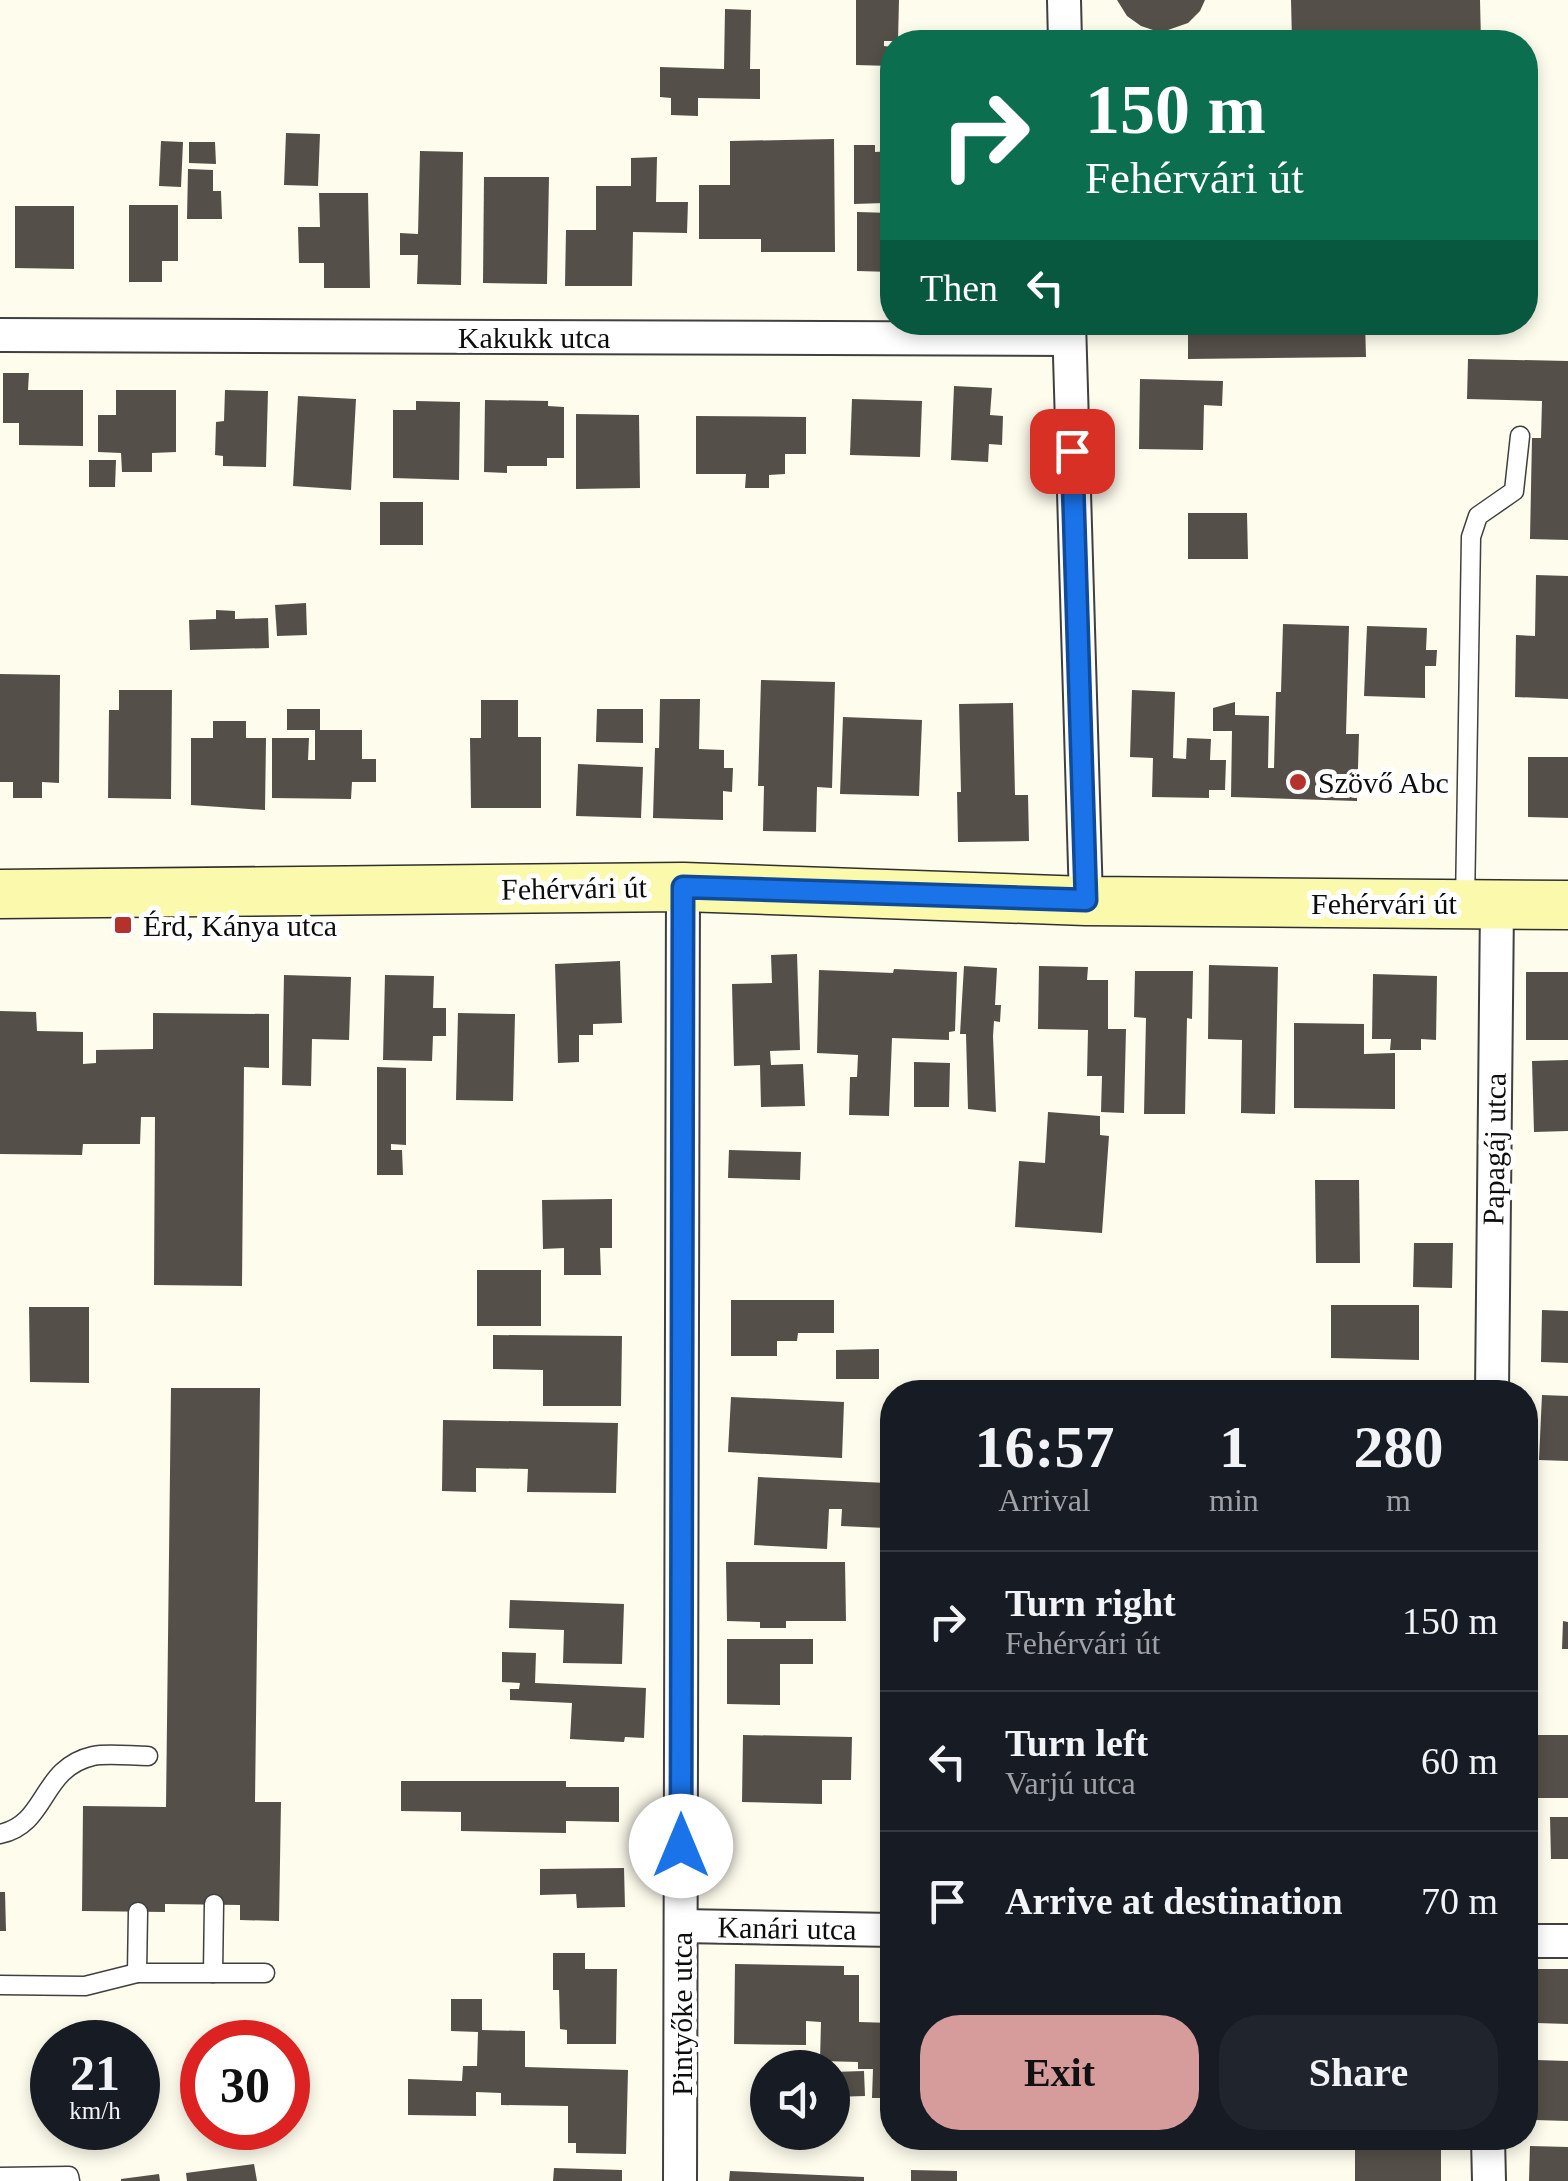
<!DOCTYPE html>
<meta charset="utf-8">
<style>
:root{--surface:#171b24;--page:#20242c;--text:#f1f3f6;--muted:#9ea1a6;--line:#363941;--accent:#d69c9b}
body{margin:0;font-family:"Times New Roman",serif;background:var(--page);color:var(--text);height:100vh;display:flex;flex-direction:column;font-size:38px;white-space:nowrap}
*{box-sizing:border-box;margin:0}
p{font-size:32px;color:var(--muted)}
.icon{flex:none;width:55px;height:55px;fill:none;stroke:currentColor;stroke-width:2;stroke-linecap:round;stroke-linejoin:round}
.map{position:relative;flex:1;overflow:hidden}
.drawer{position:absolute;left:880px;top:1380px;width:658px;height:770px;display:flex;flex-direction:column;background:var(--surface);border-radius:40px;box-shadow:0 5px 15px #0003}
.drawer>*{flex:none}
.banner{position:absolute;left:880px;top:30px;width:658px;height:305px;border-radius:40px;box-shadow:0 5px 15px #0003;background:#0b6e4f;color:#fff;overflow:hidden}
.controls{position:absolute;left:750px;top:2050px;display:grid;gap:20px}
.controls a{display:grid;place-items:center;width:100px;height:100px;border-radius:50%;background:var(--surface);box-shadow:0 5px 15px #0003;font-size:50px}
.speed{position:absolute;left:30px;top:2020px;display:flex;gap:20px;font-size:50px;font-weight:700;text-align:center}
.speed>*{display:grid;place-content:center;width:130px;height:130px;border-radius:50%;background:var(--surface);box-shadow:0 5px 15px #0003;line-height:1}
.speed small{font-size:25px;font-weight:400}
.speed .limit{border:15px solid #d22;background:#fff;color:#111}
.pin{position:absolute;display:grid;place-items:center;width:85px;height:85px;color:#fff;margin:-42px;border-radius:20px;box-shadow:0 5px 15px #0006}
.me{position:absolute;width:110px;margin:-55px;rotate:0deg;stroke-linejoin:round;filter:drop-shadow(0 0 8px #0008)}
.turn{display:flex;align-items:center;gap:35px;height:210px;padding:0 40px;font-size:45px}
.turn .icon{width:130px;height:130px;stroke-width:2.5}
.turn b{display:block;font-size:70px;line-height:85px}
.then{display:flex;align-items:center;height:95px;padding:0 40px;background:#0003;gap:20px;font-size:38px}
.eta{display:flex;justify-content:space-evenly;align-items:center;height:170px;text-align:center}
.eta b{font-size:60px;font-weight:800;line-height:70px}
.button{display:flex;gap:20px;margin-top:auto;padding:20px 40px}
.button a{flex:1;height:115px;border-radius:40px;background:var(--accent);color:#111;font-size:40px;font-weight:800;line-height:115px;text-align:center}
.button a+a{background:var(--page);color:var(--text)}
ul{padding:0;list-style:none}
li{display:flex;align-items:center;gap:30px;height:140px;padding:0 40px;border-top:2px solid var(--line)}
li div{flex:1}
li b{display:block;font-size:38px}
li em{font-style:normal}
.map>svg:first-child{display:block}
.building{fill:#554f49}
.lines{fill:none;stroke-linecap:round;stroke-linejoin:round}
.lane-casing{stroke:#404040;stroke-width:21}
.street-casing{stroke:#404040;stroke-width:36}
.secondary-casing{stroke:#2f2f2f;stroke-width:51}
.lane{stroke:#fff;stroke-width:18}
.street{stroke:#fff;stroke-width:32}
.secondary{stroke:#fbf9ab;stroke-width:48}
.route-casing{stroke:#114b97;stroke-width:25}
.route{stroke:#1a73e8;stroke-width:18}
.poi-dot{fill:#b5322c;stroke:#fff;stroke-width:4}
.labels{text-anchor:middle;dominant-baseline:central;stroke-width:10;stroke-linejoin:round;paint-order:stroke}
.street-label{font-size:30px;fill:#0d0d0d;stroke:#fff}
.poi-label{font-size:30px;fill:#0d0d0d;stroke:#fff;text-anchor:start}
</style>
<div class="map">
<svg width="1568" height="2181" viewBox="0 0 1568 2181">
<rect width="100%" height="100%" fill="#fefced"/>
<g class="building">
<polygon points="856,0 899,0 898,41 884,41 884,46 892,47 892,66 856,65"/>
<polygon points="1117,0 1205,0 1200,11 1188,23 1168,30 1168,39 1176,42 1156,42 1156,31 1141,26 1127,16"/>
<polygon points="1291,0 1480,0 1481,42 1292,41"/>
<polygon points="725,9 751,10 750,69 760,69 760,99 698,98 698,116 671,115 671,98 660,97 660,67 724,69"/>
<polygon points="886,100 892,100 892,139 887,139"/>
<polygon points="286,133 320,134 318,186 284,185"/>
<polygon points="834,139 835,252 761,252 761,239 699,239 699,185 730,185 730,141"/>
<polygon points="161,141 183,142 181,187 159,186"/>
<polygon points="189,142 215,142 216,164 189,163"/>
<polygon points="854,145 875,145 875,152 892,151 892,192 883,193 884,203 854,204"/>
<polygon points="420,151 463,152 461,285 417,284 418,255 400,255 400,233 418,234"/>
<polygon points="657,157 656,202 688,202 687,233 633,232 632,286 565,286 566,230 596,230 596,186 631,186 631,158"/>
<polygon points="188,169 213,170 213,191 221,191 222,219 187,219"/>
<polygon points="484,177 549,177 547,284 483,283"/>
<polygon points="319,193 368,193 370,288 324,288 324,263 299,263 298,227 320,227"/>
<polygon points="129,205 178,205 178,261 162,261 162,282 129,282"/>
<polygon points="15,206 74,206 74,269 15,268"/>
<polygon points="857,212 892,213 892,272 857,271"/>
<polygon points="1188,322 1365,322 1366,357 1188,359"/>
<polygon points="1430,322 1483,322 1482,334 1430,331"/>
<polygon points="1468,359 1568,361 1568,540 1530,539 1532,438 1541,438 1542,401 1467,399"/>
<polygon points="3,373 29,373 28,390 83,390 83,446 19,445 19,423 3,423"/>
<polygon points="1140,379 1223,381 1222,406 1204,405 1203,450 1139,449"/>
<polygon points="954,386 992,388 990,415 1003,416 1002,445 989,444 988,462 951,460"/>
<polygon points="116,390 176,390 176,452 152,453 152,472 122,472 121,453 98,452 98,415 116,415"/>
<polygon points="225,390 268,391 266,467 223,466 223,456 215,455 216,422 224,421"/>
<polygon points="298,396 356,399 351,490 293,486"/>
<polygon points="852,399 922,401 920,457 850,455"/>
<polygon points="485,400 548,401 548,406 564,407 564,458 547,458 547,466 507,466 507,473 484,472"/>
<polygon points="416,401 460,402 459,480 393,478 393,410 416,410"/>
<polygon points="576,414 639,415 640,488 576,489"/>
<polygon points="696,416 806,417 806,454 785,454 785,474 769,475 769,488 745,488 746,474 696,474"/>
<polygon points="89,460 116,460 115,487 89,487"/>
<rect x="380" y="502" width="43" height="43"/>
<polygon points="1188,513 1247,513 1248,559 1188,559"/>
<polygon points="1536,575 1568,576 1568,699 1515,697 1516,635 1535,636"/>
<polygon points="306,603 307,635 277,636 275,605"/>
<polygon points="216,610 235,611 235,619 268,618 269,648 190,650 189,620 216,619"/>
<polygon points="1283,624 1349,626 1346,734 1359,734 1357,801 1231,797 1232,731 1213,731 1213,708 1235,702 1235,715 1269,716 1268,768 1274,768 1276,692 1281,692"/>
<polygon points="1367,626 1427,628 1426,650 1437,650 1436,666 1425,666 1425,698 1364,696"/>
<polygon points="0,674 60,675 59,783 42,782 42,798 13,798 13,782 0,782"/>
<polygon points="761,680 835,682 832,788 817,787 816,832 763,831 764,786 758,786"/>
<polygon points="119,690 172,690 171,799 108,798 109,710 119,710"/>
<polygon points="1132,690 1175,692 1173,758 1186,759 1187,738 1211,739 1210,760 1226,760 1225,790 1209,790 1209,798 1152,797 1153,758 1130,757"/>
<polygon points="660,699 700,699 699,749 724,750 724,768 733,768 732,792 723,791 723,820 653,818 655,748 659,748"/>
<polygon points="481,700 518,700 518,737 541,737 541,808 471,808 470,738 481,738"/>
<polygon points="1013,703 1015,795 1028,795 1029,841 958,842 957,792 961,792 959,704"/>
<polygon points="287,709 320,709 320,730 362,730 362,759 376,759 376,782 352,782 351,799 272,798 272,738 309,738 308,760 315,760 315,730 287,730"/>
<polygon points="597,709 643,709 643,743 596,742"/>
<polygon points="843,717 922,720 919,796 840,794"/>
<polygon points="213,721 246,721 246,738 266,738 265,810 191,805 191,738 213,738"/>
<polygon points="1528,757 1568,757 1568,818 1528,817"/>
<polygon points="578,764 643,767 641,818 576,816"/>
<polygon points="797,954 800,1050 770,1051 771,1065 803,1064 805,1106 761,1107 760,1065 734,1066 732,984 772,983 771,955"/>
<polygon points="620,961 622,1023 593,1024 593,1035 579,1035 579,1062 558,1063 555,964"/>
<polygon points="1209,965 1278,967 1275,1114 1241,1113 1242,1040 1208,1039"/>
<polygon points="964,966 997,968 995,1005 1001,1005 1000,1022 994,1021 993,1036 996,1112 968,1109 966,1034 960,1034"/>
<polygon points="1039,966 1088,967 1087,980 1108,980 1108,1029 1126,1029 1124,1113 1101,1112 1102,1076 1087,1076 1088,1030 1038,1029"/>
<polygon points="894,969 957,972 955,1031 949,1032 949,1040 892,1038 889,1116 849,1115 850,1077 857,1077 858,1055 817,1053 819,970 893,973"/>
<polygon points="1135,971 1193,971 1192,1019 1187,1018 1185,1114 1144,1114 1146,1018 1134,1017"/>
<rect x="1526" y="972" width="42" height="68"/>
<polygon points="1373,974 1437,976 1436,1040 1421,1039 1421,1050 1390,1050 1391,1039 1372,1039"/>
<polygon points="284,975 351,977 349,1040 312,1039 311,1086 282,1085"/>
<polygon points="385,975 434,976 433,1008 446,1008 446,1036 433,1036 432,1061 383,1060"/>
<polygon points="0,1011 36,1012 37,1031 83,1032 83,1064 96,1063 96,1050 153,1049 153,1013 269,1014 269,1068 244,1067 242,1286 154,1285 155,1117 141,1117 140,1144 83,1144 82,1155 0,1154"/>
<polygon points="458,1013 515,1014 513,1101 456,1100"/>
<polygon points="1294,1023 1364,1024 1364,1054 1395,1053 1395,1109 1294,1108"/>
<polygon points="1568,1060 1568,1131 1534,1132 1532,1061"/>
<polygon points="914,1062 950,1063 949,1107 914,1107"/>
<polygon points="377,1067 406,1068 406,1145 391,1144 391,1150 402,1150 403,1175 377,1175"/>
<polygon points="1048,1112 1100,1116 1100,1135 1109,1136 1102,1233 1015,1227 1019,1161 1045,1163"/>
<polygon points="729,1150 801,1152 800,1180 728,1178"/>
<polygon points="1315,1180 1359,1180 1360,1263 1316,1263"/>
<polygon points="612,1199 612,1248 600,1248 601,1275 564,1275 564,1248 543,1249 542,1200"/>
<polygon points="1414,1243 1453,1243 1452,1288 1413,1287"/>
<rect x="477" y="1270" width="64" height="56"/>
<polygon points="731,1300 834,1300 834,1333 798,1333 797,1341 777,1341 777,1356 731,1356"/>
<polygon points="1331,1305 1419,1305 1419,1360 1331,1358"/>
<polygon points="29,1307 89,1307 89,1383 30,1382"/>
<polygon points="1542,1310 1568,1311 1568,1363 1541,1362"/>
<polygon points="493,1335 622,1336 621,1406 543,1406 543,1370 493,1369"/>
<polygon points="879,1349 879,1379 836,1379 836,1350"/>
<polygon points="171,1388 260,1388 255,1802 281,1802 279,1921 240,1920 240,1905 165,1904 165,1912 82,1911 83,1806 166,1807"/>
<polygon points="1315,1388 1389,1389 1389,1392 1315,1392"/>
<polygon points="1542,1395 1568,1396 1568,1461 1539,1460"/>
<polygon points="731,1397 844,1402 842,1458 728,1452"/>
<polygon points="443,1420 618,1423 616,1493 527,1492 528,1469 476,1468 476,1492 442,1491"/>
<polygon points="758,1477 887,1483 886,1528 841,1526 842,1509 829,1509 827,1549 754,1545"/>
<polygon points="726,1562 845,1562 846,1621 786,1621 786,1628 760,1628 760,1622 727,1621"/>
<polygon points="510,1600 624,1604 622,1664 563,1663 564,1630 509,1628"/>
<polygon points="1563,1621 1568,1622 1568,1649 1562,1649"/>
<polygon points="727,1639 813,1639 813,1664 780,1664 780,1705 727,1704"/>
<polygon points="502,1652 536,1653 535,1683 646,1688 644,1738 625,1737 624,1742 570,1739 572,1703 510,1700 510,1689 519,1689 520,1683 502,1682"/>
<polygon points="743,1735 852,1737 851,1780 822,1780 822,1804 742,1802"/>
<rect x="1525" y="1735" width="43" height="63"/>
<polygon points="401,1781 566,1781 566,1787 619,1787 619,1822 566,1821 566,1833 461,1831 461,1812 401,1811"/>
<polygon points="1550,1817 1568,1817 1568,1859 1551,1859"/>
<polygon points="624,1868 625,1907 577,1908 576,1894 540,1895 540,1869"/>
<polygon points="0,1892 5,1892 6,1931 0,1931"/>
<polygon points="553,1953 585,1953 585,1969 617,1969 616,2044 567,2044 567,2030 560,2029 559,1990 553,1990"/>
<polygon points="735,1964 844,1966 844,1975 859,1975 859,2022 892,2023 889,2098 872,2098 873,2069 858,2069 858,2062 820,2061 821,2022 806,2021 806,2045 734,2044"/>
<polygon points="1537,1969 1568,1969 1568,2024 1536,2023"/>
<polygon points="451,1999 482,1999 482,2030 525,2031 525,2067 628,2070 626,2154 576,2153 576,2143 568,2143 568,2106 501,2105 501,2093 476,2092 476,2116 408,2115 408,2079 462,2081 463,2066 477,2066 478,2032 451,2031"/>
<polygon points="1536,2060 1568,2061 1568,2121 1535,2120"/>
<polygon points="864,2071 865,2096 832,2097 832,2072"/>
<polygon points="1441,2139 1441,2181 1355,2181 1355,2140"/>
<polygon points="1530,2146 1568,2147 1568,2181 1529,2181"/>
<polygon points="254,2164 257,2181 187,2181 186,2173"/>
<polygon points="554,2168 622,2170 622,2181 553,2181"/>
<polygon points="911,2170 957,2171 957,2181 911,2181"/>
<polygon points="730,2171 864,2177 864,2181 729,2181"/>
<polygon points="159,2174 160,2181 121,2181 121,2179"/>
</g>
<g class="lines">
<g class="lane-casing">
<g id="lane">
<polyline points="1465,904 1471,537 1478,516 1514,491 1520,436"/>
<path d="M 0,1834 C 48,1824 40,1768 93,1756 C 109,1753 131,1756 148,1756"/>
<polyline points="137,1973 138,1912"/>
<polyline points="213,1973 214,1904"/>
<polyline points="0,1985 85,1986 137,1973 265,1973"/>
<polyline points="0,2177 69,2176 70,2181"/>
</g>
</g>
<g class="street-casing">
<g id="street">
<polyline points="1064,0 1065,42"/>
<polyline points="1069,322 1086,901"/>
<polyline points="0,335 1069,339"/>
<polyline points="1492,1392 1497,905"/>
<polyline points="681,1926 892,1930"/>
<polyline points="1525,1941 1568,1941"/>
<polyline points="1488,2138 1489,2181"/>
<polyline points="680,2181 683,887"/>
</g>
</g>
<g class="secondary-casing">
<polyline id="secondary" points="0,894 683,887 1086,901 1568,905"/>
</g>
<use href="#lane" class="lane"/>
<use href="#street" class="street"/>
<use href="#secondary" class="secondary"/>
</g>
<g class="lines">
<g class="route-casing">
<polyline id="route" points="681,1846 683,887 1086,900 1072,451"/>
</g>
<use href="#route" class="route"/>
</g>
<g class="poi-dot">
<circle cx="1298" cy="782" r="10"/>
<rect x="113" y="915" width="20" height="20" rx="5"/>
</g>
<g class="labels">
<g class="street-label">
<text x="534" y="337">Kakukk utca</text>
<text transform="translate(574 888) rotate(-1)">Fehérvári út</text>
<text x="1384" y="903">Fehérvári út</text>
<text transform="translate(1494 1149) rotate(-89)">Papagáj utca</text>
<text transform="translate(787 1928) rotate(1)">Kanári utca</text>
<text transform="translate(681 2014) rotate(-90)">Pintyőke utca</text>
</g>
<g class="poi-label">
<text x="1318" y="782">Szövő Abc</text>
<text x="143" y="925">Érd, Kánya utca</text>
</g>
</g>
</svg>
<div class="controls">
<a><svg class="icon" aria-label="sound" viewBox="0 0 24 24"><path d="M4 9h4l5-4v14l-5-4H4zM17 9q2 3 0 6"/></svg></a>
</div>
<div class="speed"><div>21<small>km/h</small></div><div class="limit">30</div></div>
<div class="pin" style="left:1072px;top:451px;background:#d93025"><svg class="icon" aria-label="arrive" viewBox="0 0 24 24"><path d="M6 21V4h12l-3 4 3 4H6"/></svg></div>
<svg class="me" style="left:681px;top:1846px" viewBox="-20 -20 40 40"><circle r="19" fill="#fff"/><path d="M0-13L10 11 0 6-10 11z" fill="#1a73e8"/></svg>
<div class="banner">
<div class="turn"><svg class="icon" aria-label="right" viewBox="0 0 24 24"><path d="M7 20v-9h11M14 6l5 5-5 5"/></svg><div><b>150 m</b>Fehérvári út</div></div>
<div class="then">Then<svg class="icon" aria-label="left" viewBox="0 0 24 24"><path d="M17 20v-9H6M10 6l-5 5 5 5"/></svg></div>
</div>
<section class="drawer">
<div class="eta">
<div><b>16:57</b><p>Arrival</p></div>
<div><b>1</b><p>min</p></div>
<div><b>280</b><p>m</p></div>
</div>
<ul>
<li><svg class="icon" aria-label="right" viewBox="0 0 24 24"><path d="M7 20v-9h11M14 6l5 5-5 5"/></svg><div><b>Turn right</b><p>Fehérvári út</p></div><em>150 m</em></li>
<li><svg class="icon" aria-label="left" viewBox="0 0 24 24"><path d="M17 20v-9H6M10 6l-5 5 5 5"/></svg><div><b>Turn left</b><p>Varjú utca</p></div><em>60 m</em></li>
<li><svg class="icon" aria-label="arrive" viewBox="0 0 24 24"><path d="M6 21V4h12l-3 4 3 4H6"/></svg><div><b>Arrive at destination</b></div><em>70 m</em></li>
</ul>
<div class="button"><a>Exit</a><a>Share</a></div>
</section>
</div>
